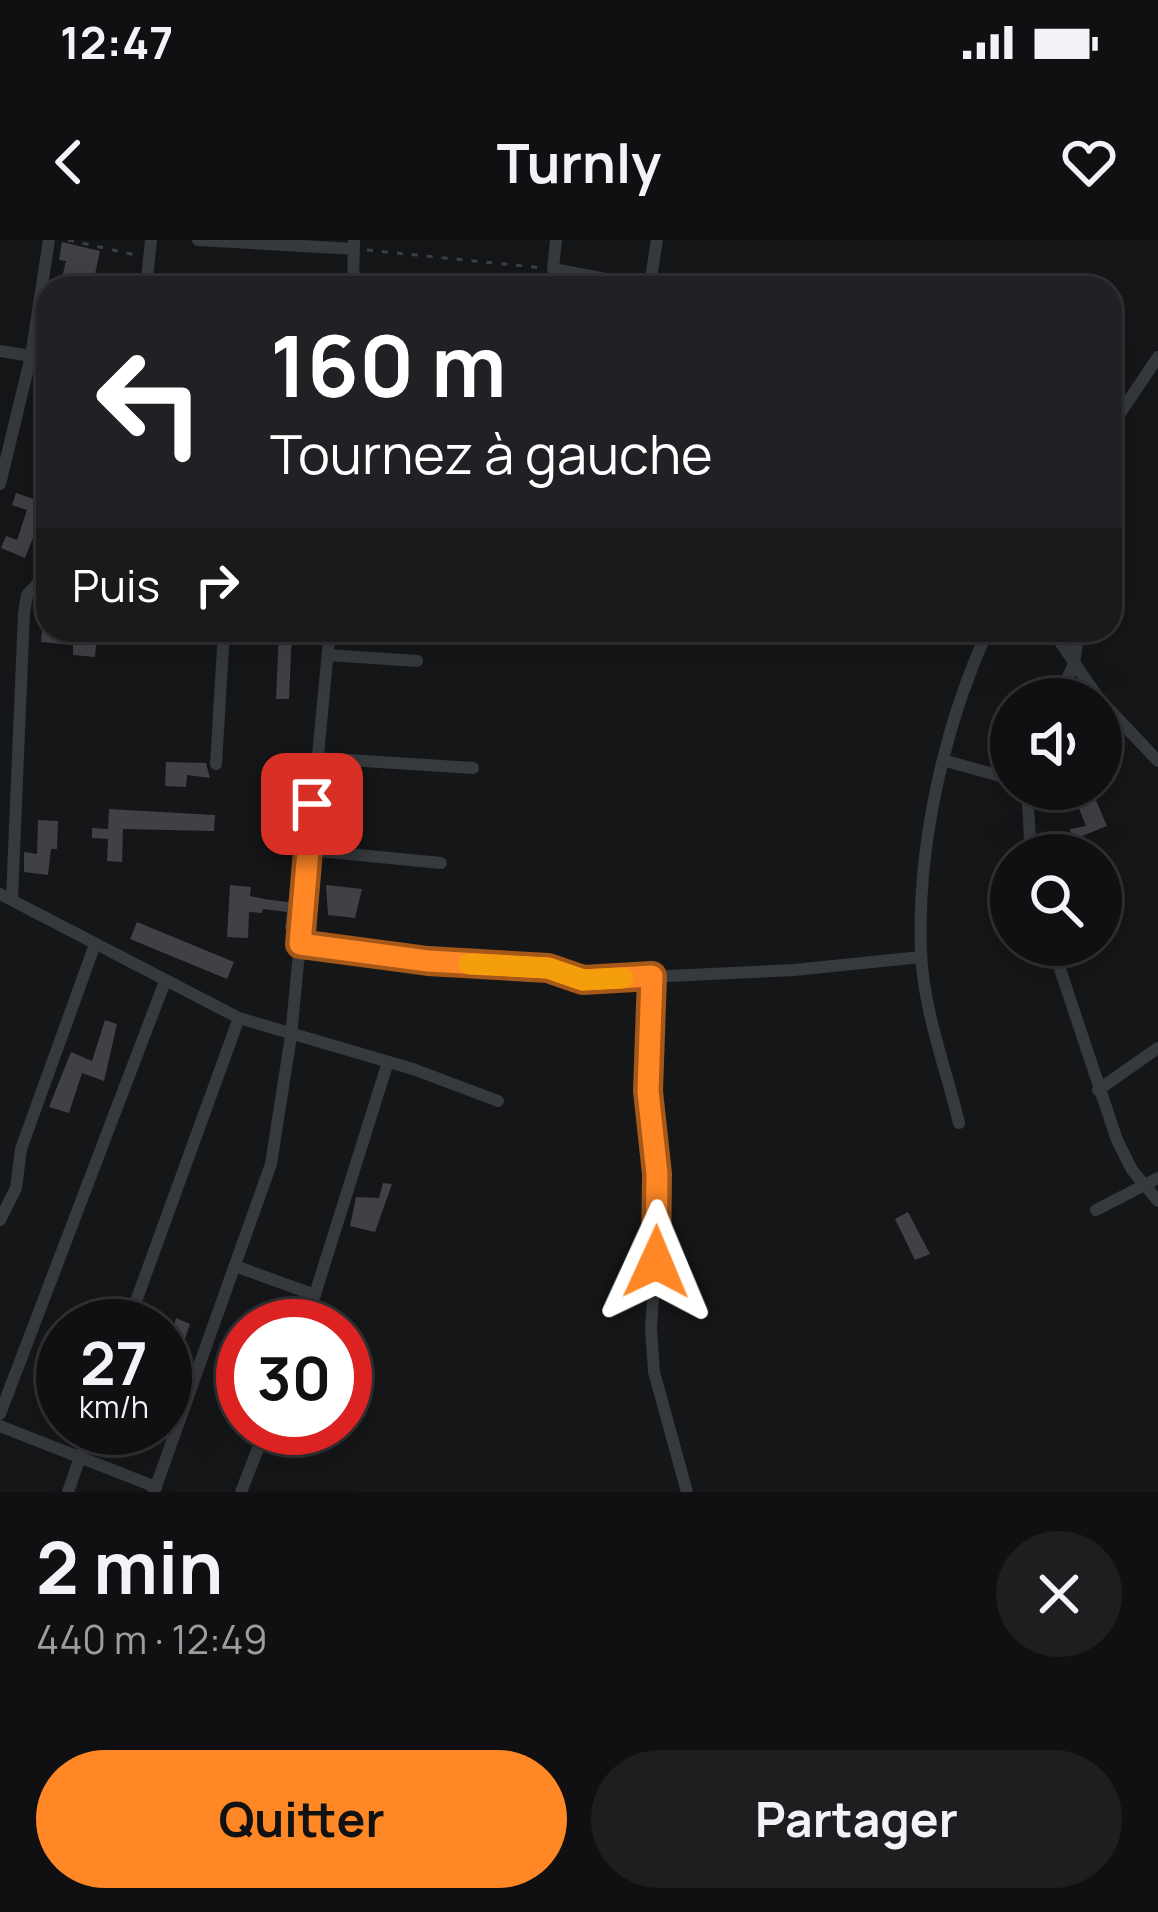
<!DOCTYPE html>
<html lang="fr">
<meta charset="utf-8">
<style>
:root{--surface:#101012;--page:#1e1e20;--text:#f1f3f6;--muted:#9c9d9f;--line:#303032;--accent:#ff8726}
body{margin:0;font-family:Manrope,sans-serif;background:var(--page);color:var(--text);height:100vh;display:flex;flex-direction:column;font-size:45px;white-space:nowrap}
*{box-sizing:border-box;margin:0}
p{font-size:39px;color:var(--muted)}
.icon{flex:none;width:66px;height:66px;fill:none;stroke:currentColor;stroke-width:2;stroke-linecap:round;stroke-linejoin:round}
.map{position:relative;height:1252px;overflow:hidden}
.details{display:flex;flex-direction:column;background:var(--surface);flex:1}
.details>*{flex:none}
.guide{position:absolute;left:36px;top:36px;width:1086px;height:366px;border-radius:36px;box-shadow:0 12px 48px #0002,0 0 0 3px var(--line);background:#202124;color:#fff;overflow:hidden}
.tools{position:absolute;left:990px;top:438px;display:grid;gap:24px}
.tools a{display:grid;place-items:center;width:132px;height:132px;border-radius:50%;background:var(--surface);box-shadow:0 12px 48px #0002,0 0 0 3px var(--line);font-size:60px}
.speed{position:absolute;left:36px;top:1059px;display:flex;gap:24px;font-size:60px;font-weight:700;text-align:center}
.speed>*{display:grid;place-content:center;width:156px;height:156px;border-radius:50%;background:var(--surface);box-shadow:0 12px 48px #0002,0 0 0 3px var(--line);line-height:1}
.speed small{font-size:30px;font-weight:400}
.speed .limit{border:18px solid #d22;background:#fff;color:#111}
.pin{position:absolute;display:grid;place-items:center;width:102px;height:102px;color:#fff;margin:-51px;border-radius:24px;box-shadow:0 6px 18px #0006}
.me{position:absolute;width:132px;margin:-66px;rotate:1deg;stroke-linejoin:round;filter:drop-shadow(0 0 9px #0008)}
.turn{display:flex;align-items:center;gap:42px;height:252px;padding:0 36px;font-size:54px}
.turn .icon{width:156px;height:156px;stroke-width:2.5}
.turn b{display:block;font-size:84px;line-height:102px}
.then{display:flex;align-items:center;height:114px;padding:0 36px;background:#0003;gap:24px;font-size:45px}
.round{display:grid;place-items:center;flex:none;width:126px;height:126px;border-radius:63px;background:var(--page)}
.summary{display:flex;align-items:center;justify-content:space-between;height:204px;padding:0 36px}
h1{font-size:72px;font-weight:700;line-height:90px}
.action{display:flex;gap:24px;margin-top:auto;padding:24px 36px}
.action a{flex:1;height:138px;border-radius:72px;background:var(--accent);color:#111;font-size:48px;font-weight:700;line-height:138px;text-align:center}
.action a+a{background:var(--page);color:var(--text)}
.status{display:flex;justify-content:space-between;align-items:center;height:84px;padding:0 60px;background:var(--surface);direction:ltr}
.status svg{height:33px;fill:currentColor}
header{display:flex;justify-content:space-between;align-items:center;height:156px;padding:0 36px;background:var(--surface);font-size:54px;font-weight:700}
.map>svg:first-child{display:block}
.building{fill:#3f4145}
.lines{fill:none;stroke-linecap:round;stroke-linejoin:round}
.path{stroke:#3c4044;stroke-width:3;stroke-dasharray:6 9;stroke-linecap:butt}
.minor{stroke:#36393d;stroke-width:12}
.route-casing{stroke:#a65819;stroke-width:30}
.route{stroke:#ff8726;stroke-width:21}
.slow{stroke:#f59e0b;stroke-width:21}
</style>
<div class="status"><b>12:47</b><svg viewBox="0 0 49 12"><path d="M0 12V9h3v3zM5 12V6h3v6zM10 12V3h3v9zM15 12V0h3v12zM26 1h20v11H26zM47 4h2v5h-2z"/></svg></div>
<header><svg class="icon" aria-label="back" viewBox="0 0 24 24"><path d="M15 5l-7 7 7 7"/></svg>Turnly<svg class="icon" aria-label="heart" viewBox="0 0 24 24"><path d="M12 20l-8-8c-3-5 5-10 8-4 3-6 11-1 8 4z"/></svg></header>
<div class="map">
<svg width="1158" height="1252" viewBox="0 0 1158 1252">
<rect width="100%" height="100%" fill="#151618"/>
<g class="building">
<polygon points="62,2 100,11 92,48 60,46 66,21 59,20"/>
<polygon points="16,253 48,264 48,294 36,290 25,318 1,308 6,296 17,300 27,270 12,265"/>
<polygon points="42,390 97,395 95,417 73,415 73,405 41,402"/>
<polygon points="279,390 292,390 289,459 276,459"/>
<polygon points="166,522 206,523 210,538 187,535 186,547 165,546"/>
<polygon points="1095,558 1107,586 1072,600 1070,589 1086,586 1078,566"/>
<polygon points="109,569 215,575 214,591 123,589 122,622 107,621 108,599 92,598 92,588 108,589"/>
<polygon points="38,580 58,581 57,609 51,609 48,635 24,632 24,612 37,614"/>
<polygon points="230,645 251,647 250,656 264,659 288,662 294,657 291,689 285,689 287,672 263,669 262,673 249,672 248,698 227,697"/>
<polygon points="326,645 362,649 355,678 328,675"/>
<polygon points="137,682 234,722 227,739 130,699"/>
<polygon points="105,780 117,784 104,841 82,833 69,873 49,867 71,812 92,821"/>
<polygon points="383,943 392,944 375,992 350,986 356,957 379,958"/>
<polygon points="908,972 930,1014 915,1020 895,979"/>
<polygon points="176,1078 190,1084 179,1116 190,1119 186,1130 165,1124"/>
</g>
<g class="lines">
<g class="path">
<polyline points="68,0 136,15"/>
<polyline points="367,10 543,28"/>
</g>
<g class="minor">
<polyline points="198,0 354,9"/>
<polyline points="556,0 553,29 643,46 650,44 657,0"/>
<polyline points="146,48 151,0"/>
<polyline points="353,48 354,0"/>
<polyline points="0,111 31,116"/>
<polyline points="1110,188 1158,117"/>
<polyline points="0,244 31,116 49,0"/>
<polyline points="1052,390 1099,459"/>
<polyline points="328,415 417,421"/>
<polyline points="1058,459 1074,424 1079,390"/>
<polyline points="1101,461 1158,521"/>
<polyline points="317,518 473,528"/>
<polyline points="946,521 1011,539"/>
<polyline points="216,524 224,390"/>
<polyline points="1027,549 1031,615"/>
<polyline points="308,610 441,623"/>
<polyline points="0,654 239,778 413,829 498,861"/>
<polyline points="12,659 24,373 27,355 48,333"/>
<polyline points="300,704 428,721 548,728 583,740 794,730 921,717"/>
<polyline points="1052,705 1117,900 1132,930 1158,961"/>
<polyline points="652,736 648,851 658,989 651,1088 654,1132 687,1252"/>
<polyline points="1098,850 1158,808"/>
<path d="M 959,883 C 946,829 923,768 921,712 C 917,606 944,486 988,390"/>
<polyline points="1096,970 1158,938"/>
<polyline points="0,980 16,948 21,909 94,707"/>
<polyline points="235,1026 315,1055"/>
<polyline points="127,1086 239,778"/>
<polyline points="305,1086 388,822"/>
<polyline points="0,1174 164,744"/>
<polyline points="0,1186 156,1247"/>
<polyline points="68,1252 90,1188"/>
<polyline points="154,1252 271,924 291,796 330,390"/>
<polyline points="241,1252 266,1188"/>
</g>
</g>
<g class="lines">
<g class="route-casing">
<polyline id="route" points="312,564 300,704 428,721 548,728 583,740 652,736 648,851 657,934 656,1022"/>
</g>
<use href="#route" class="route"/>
<polyline class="slow" points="469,724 548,728 583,740 623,738"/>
</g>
</svg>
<div class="tools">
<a><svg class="icon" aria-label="sound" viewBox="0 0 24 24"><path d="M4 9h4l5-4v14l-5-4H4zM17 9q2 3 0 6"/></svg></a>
<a><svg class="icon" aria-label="search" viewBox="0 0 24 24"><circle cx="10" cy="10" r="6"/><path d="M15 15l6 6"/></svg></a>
</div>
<div class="speed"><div>27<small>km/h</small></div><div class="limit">30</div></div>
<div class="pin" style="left:312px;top:564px;background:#d93025"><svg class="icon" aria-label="arrive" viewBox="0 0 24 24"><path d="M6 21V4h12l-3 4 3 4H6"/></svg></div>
<svg class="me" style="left:656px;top:1022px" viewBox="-20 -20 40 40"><path d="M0-17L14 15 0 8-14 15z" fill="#ff8726" stroke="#fff" stroke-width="4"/></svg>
<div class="guide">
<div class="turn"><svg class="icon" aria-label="left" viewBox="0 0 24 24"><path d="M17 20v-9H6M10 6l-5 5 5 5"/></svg><div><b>160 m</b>Tournez à gauche</div></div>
<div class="then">Puis<svg class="icon" aria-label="right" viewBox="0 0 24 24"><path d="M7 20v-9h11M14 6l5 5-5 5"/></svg></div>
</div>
</div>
<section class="details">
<div class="summary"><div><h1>2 min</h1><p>440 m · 12:49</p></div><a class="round"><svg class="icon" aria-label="close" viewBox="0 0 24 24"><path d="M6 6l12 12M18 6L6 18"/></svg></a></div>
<div class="action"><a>Quitter</a><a>Partager</a></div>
</section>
